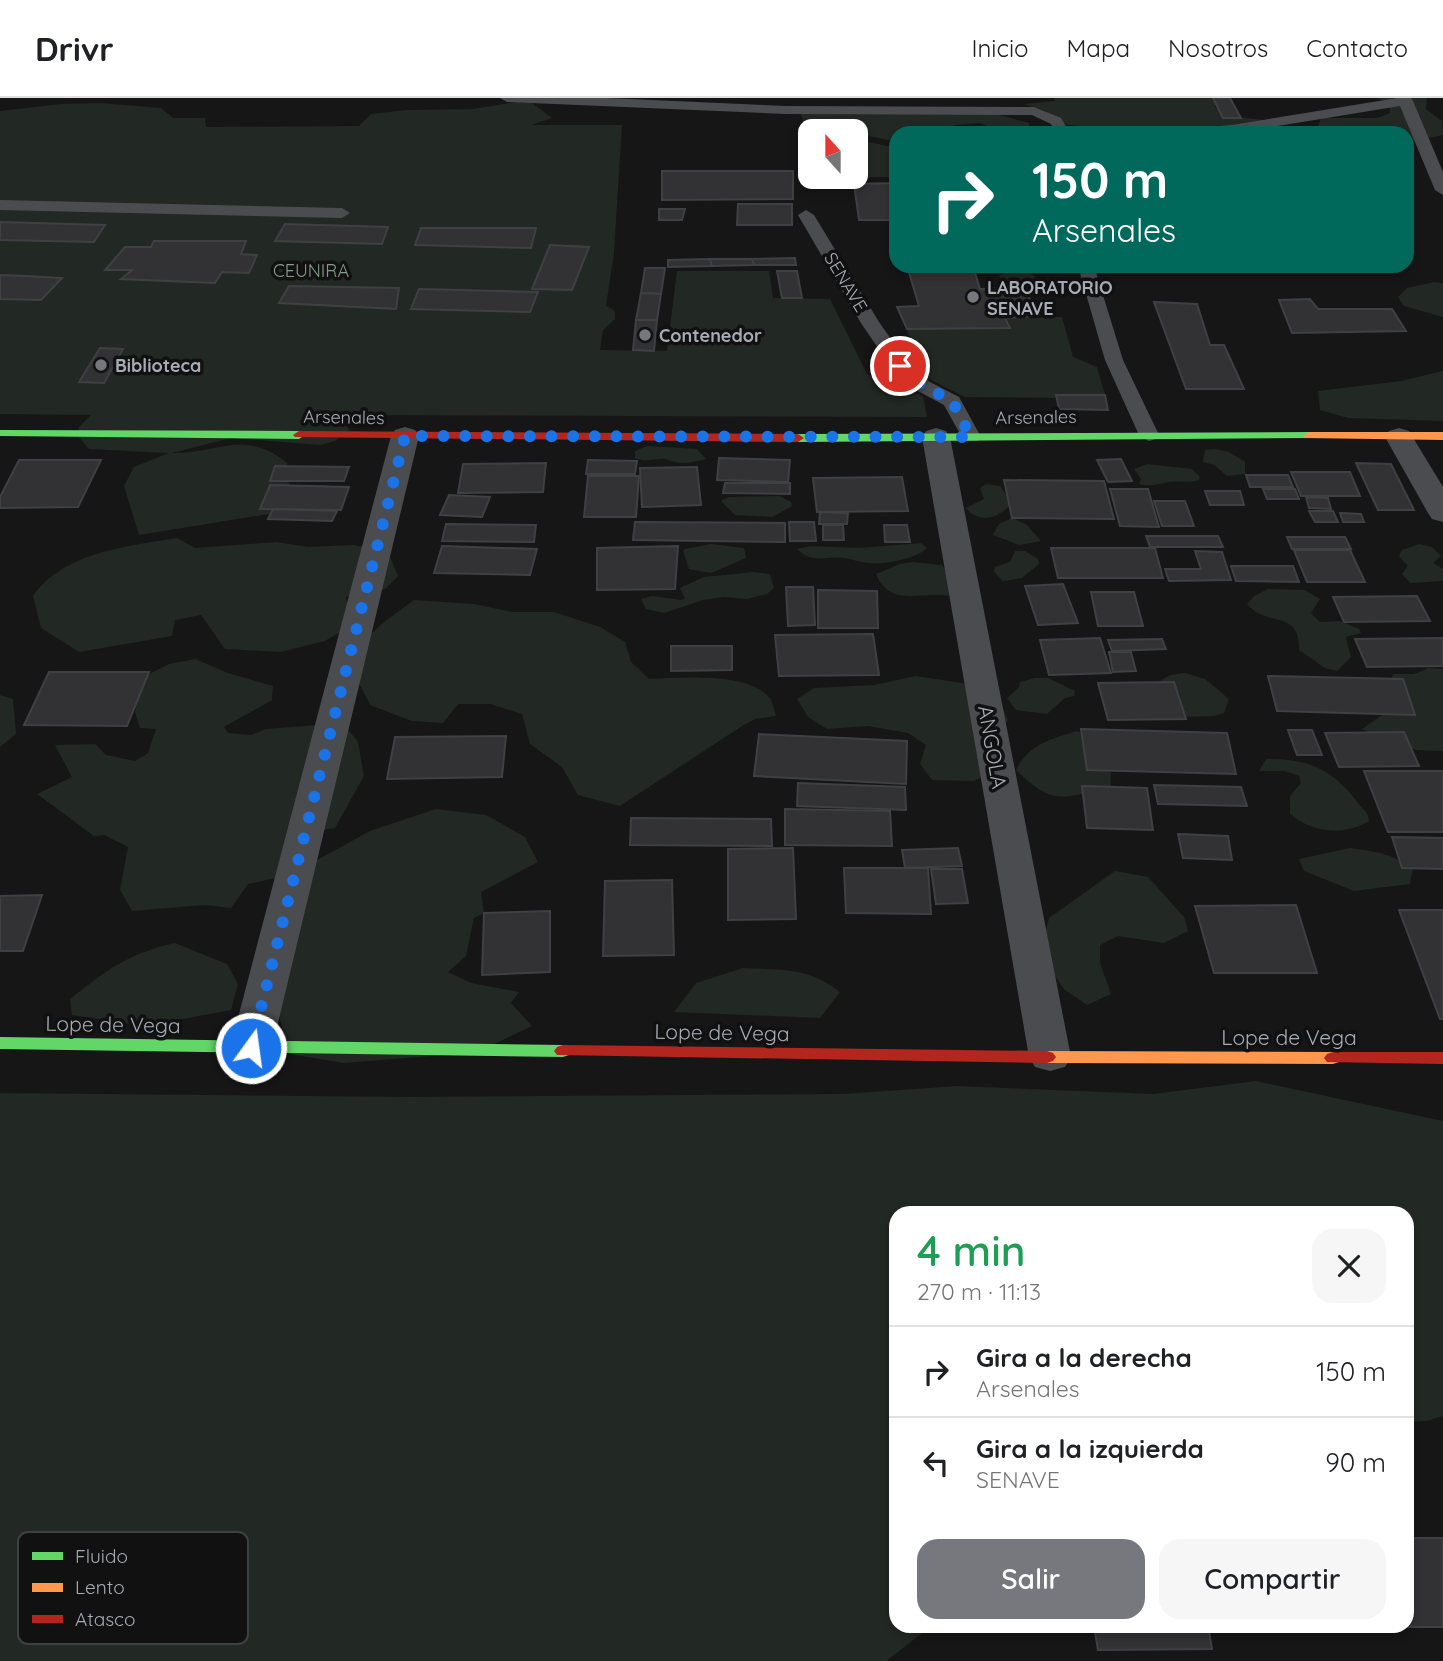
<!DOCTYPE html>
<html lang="es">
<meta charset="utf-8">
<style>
:root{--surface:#fff;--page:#f6f6f6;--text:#202124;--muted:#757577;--line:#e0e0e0;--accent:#76787e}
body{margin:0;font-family:Quicksand,sans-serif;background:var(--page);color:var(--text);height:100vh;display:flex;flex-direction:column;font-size:26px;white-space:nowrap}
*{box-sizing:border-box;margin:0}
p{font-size:23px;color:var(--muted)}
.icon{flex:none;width:38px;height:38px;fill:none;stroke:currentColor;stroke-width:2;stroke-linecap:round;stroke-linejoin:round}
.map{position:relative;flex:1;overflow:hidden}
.sheet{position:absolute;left:889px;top:1108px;width:525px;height:427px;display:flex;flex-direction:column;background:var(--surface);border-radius:21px;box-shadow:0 4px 10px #0003}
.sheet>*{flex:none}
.guide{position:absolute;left:889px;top:28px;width:525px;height:147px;border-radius:21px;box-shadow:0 4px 10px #0003;background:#00695c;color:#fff;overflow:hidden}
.needle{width:46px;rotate:339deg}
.fabs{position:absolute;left:798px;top:21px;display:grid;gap:14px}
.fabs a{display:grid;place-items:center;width:70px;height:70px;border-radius:14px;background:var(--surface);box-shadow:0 4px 10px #0003;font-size:35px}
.pin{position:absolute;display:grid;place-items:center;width:60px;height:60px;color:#fff;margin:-30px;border:4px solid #fff;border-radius:50%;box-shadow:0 2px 7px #0007}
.me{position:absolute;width:77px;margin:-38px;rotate:14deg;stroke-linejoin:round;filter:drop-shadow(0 0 5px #0008)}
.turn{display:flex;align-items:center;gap:24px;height:147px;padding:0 28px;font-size:32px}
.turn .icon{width:91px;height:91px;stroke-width:2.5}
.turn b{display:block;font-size:49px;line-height:60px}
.round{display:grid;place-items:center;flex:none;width:74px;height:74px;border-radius:21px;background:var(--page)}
.head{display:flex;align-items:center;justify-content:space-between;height:119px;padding:0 28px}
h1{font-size:42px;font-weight:600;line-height:52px;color:#1e9e55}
.cta{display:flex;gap:14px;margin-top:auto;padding:14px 28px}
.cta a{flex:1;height:80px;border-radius:21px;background:var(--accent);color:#fff;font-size:28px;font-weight:600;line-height:80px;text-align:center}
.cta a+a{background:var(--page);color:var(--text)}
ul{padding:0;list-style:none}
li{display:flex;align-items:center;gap:21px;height:91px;padding:0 28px;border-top:2px solid var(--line)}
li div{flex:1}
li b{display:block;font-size:26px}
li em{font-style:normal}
header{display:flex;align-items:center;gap:42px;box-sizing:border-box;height:98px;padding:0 35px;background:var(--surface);border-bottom:2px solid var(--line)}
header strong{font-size:33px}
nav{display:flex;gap:38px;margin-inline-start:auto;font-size:24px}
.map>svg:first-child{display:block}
.green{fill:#222823}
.building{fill:#323234;stroke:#3f4043;stroke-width:2}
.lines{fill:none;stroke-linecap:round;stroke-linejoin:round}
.lane{fill:#4b4c4f;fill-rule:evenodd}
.street{fill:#4b4c4f;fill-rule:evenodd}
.fast{fill:#63d668;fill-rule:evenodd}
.slow{fill:#ff974d;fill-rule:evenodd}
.jam{fill:#b3261e;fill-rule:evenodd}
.route{stroke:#1a73e8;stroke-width:12;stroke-dasharray:0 21.6}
.poi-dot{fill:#76787e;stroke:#111112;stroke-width:2.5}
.labels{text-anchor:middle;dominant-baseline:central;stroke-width:7;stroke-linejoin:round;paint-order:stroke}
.far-park-label{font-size:18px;fill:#829e85;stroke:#111112}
.far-street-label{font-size:18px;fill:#a9acb6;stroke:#111112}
.far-poi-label{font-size:18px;font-weight:bold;fill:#a9acb6;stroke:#111112;text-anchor:start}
.street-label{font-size:21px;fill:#a9acb6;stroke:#111112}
.key{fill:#111112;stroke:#3f4043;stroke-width:2}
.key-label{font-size:19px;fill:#a9acb6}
</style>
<header>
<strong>Drivr</strong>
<nav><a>Inicio</a><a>Mapa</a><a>Nosotros</a><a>Contacto</a></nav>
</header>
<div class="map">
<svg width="1443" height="1563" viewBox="0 0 1443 1563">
<rect width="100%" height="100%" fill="#161617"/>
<g class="green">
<polygon points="1054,0 1218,0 1215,9 1228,18 1274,23 1278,35 1122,35 1120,32 1060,26 1045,13 1024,6 1055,3"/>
<polygon points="1377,0 1427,0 1426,11 1442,23 1443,37 1407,45 1407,35 1316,35 1321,20 1377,20 1390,15 1390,6"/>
<path d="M 528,2 L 552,20 L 531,27 L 622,27 L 614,155 L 606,208 L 615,213 L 615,221 L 603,232 L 600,252 L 667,253 L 677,173 L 769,173 L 773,200 L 830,201 L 867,276 L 923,298 L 927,319 L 342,317 L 349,332 L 335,343 L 321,347 L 231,340 L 172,355 C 216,356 245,330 287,365 L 290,398 L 284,410 L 269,416 L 139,437 L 124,388 L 134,369 L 169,355 L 89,351 L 78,338 L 79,329 L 91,317 L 0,316 L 0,13 L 61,6 L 100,5 L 161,10 L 173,20 L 205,20 L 206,29 L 359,28 L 371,16 L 406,12 L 473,11 Z"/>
<polygon points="989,14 1029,25 1029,30 1020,34 991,30 980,25 956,27 931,35 896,35 896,41 887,42 856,35 849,25 804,25 801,16"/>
<polygon points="856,41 896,50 896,79 829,79 856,79"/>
<polygon points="999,168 1036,168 1037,172 1031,176 1038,180 1038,184 1024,187 1002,183 999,178 1006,175 999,172"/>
<polygon points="1434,184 1443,185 1443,219 1404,208 1398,199 1407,190"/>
<polygon points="1062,219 1073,259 1097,269 1105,297 1057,297 1057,300 965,299 919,276 907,231 1009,230 1005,220"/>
<polygon points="1443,273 1443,323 1348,320 1320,312 1318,293 1401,283"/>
<path d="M 647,348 L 697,351 L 706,361 C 690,365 682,367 668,362 C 658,358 650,366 635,360 L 635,353 Z"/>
<polygon points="1215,351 1229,354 1245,364 1245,376 1227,378 1214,367 1203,364 1205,352"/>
<path d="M 1147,366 L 1192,371 L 1200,379 L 1199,382 C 1187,386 1180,382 1169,384 C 1158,386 1151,389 1139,386 L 1141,381 L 1134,371 Z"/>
<path d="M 986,386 L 1000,388 L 1012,405 C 999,420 980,427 966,410 L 984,401 L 980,390 Z"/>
<polygon points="779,398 791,404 792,408 773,419 735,417 722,404 722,402 729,399"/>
<polygon points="1012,420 1027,427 1041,443 1019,447 993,437 999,426"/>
<path d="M 177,440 L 195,450 L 276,444 L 308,449 L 353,447 L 388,454 L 398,478 L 385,491 L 346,499 L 352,527 L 325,543 L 281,554 L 225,551 L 201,517 L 175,522 L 172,538 L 79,554 L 41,530 L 33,498 C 63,454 129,448 177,440 Z"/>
<path d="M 921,445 L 927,450 C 917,460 886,467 870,465 C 861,465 853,461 843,460 C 825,458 812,466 797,451 L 810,448 L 859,450 Z"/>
<polygon points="711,446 744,450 746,460 711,475 689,471 683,453 685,451"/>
<polygon points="1419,446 1432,449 1441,458 1433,465 1443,471 1443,483 1410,485 1402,476 1408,468 1399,458 1402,452"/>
<polygon points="1015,453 1025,453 1038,461 1039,466 1022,480 1003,483 994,474 995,469 1010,464"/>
<path d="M 912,464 L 941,467 L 953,475 L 950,498 C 920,493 890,510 876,476 L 900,466 Z"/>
<polygon points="754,474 770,476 774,490 767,496 747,501 724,499 703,502 664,515 646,511 641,501 652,498 682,502 685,500 680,490 704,479"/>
<path d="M 1268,491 L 1305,492 L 1320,501 L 1311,515 L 1320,524 L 1340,523 L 1359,531 L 1361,535 L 1346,539 L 1351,559 L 1337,573 L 1325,570 L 1299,552 C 1300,510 1266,530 1247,506 L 1254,498 Z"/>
<path d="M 414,502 L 474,506 L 513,514 L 554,514 L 600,529 L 625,544 L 631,564 L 649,581 C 680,580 752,573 771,602 C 773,607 775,614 776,618 L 755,621 L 742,628 L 620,708 L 578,697 L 562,669 L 530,646 L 522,616 L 490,606 L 458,606 L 443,625 L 412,623 L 370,607 C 366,597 356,583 355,572 C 353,541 393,518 414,502 Z"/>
<polygon points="195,561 228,575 273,588 272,602 224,629 228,635 251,637 266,631 330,626 347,630 358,644 364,678 335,730 311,734 285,778 248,786 231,810 205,807 132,813 120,792 128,749 104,737 94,738 37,696 72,679 55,647 95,646 106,657 135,663 148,655 156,631 140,630 135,614 143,579 169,566"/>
<polygon points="1429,570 1443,571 1443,653 1416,652 1362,631 1382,617 1405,609 1390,585 1393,576 1414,576"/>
<polygon points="1185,575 1205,581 1229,601 1224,615 1214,618 1180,619 1155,586 1170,577"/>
<polygon points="916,578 982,588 1003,610 1008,622 997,638 996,673 974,683 932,682 920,666 926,647 908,635 868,628 827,631 808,619 797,601 814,590 874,587"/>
<polygon points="1035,580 1048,580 1075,593 1074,598 1065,600 1047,616 1016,612 1007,600 1019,589 1020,584"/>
<polygon points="0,597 13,601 16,636 0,649"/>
<path d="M 1077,633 L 1096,641 L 1110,654 L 1111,689 C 1062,700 1054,709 1016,672 C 1029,646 1051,641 1077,633 Z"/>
<path d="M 1266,661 C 1308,660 1334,672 1358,705 C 1364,713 1368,713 1369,723 C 1344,738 1312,735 1290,716 L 1290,698 L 1301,685 L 1299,678 L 1285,673 L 1259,673 Z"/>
<polygon points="436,711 486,717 525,739 538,764 481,794 484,815 474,820 466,858 448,874 471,885 519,894 511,905 532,928 482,952 444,957 344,965 289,956 278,914 308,767 370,733"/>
<path d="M 1350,750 C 1375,753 1392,756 1413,770 L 1410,786 L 1354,793 L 1304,773 L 1299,761 Z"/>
<polygon points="1115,773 1148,779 1184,819 1188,833 1164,845 1118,838 1100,847 1100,865 1111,896 1087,907 1065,892 1052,874 1044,839 1049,820"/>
<path d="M 175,845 L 227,866 L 238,886 L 231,912 L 145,928 L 72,917 L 70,901 C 108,871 127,856 175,845 Z"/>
<path d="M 743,870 C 781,872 808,869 840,894 L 820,920 L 674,914 L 696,885 Z"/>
<polygon points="1256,983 1443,1023 1443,1318 1426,1323 1407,1324 1407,1115 896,1115 896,1528 926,1528 925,1533 886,1563 0,1563 0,995 410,999 843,996 957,988 1153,996"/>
</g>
<g class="building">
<polygon points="1213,0 1230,0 1241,20 1223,20"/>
<polygon points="662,73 793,73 793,101 662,102"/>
<polygon points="896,85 896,122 859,122 854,86"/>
<polygon points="738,106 792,106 792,127 737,127"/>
<polygon points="659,111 685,111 682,122 659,122"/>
<polygon points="0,124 105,127 94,144 0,142"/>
<polygon points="285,126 388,129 382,146 275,143"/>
<polygon points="421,130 536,130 531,150 415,147"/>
<polygon points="154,143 246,143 241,156 257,157 249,175 222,174 215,185 121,181 132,172 105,172 125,149 151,149"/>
<polygon points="550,147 589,149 572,192 532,191"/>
<polygon points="795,160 796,167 754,167 752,161"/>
<polygon points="710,161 712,168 668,169 668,162"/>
<polygon points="710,161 752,161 754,167 712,168"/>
<polygon points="907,168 973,168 980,191 1025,190 1037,218 1005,220 1010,230 907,231 897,209 919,208"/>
<polygon points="645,170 665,170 661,196 641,195"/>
<polygon points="777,173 797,173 802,200 782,200"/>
<polygon points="0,177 27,178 62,180 41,202 0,201"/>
<polygon points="289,188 399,190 396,211 279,205"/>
<polygon points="419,191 497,193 538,194 530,214 411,211"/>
<polygon points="641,195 661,196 657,222 636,222"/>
<polygon points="1310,201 1318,211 1392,211 1406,233 1292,235 1279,202"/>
<polygon points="1154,204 1197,206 1210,247 1224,247 1244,291 1186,291"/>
<polygon points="636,222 657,222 654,253 633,252"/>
<polygon points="100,250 123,251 104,285 79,284"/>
<polygon points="1056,297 1105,297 1108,312 1059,311"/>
<polygon points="719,360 790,362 788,384 717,382"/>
<polygon points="1121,361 1132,383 1108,384 1097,362"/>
<polygon points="19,362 101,362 78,409 0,410 0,399"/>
<polygon points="588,362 637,363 635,376 586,376"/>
<polygon points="546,365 543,394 458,395 463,366"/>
<polygon points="1356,365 1391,366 1414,412 1378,412"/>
<polygon points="275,368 349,369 344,383 270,383"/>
<polygon points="697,369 701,407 642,409 640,370"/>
<polygon points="1291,374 1350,374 1360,398 1301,398"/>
<polygon points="1246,377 1288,377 1293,389 1250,389"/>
<polygon points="588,378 639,378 636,419 584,419"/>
<polygon points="902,379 908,413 817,414 813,380"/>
<polygon points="1004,382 1104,383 1114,421 1012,420"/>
<polygon points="725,385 790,385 790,396 723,395"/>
<polygon points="270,387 349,389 341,412 260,411"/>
<polygon points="1110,391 1148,391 1159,429 1120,428"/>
<polygon points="1263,391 1295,391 1299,401 1267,401"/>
<polygon points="1205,393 1240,393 1244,407 1210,407"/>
<polygon points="449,397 490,399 482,419 440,417"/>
<polygon points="1306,399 1328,400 1331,411 1309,410"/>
<polygon points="1154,403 1185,403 1194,428 1162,428"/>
<polygon points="273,411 337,413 332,423 268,421"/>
<polygon points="1309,413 1333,413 1338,424 1315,424"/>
<polygon points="820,414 848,415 847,426 819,426"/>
<polygon points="1340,415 1361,416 1364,424 1343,424"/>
<polygon points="635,424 785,425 785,444 633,442"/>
<polygon points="789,424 814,424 816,443 790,443"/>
<polygon points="446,426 536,427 534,444 442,443"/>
<polygon points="823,427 843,427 844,442 823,442"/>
<polygon points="884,427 907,427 910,444 885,444"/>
<polygon points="1146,438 1218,438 1223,449 1150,449"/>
<polygon points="1287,439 1345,439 1351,451 1292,451"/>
<polygon points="442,448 537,451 530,477 434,475"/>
<polygon points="678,448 675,491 597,492 597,450"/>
<polygon points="1051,450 1155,450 1163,480 1058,480"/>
<polygon points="1294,452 1350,452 1365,484 1307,484"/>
<polygon points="1195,453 1222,454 1231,482 1169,483 1165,471 1201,471"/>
<polygon points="1231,468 1293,468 1299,484 1236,483"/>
<polygon points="1063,486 1078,525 1038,527 1025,488"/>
<polygon points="786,489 813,489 815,527 788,528"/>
<polygon points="818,492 877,493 878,530 818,530"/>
<polygon points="1091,494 1134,494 1143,528 1098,528"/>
<polygon points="1417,498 1430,523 1344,524 1333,499"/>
<polygon points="873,536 879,577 779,578 775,537"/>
<polygon points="1100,540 1111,575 1049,577 1040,542"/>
<polygon points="1443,540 1443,568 1367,569 1355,541"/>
<polygon points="1162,541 1166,551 1112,553 1108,542"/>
<polygon points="671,548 732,548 732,572 671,573"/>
<polygon points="1109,554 1131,554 1136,573 1113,574"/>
<polygon points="49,574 149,574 127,628 24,627"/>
<polygon points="1268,578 1403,581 1415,617 1277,613"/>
<polygon points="1174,584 1186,621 1108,622 1098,585"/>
<polygon points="1081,631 1227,635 1236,676 1087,672"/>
<polygon points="1288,632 1312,632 1322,657 1297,657"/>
<polygon points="1404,634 1419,668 1339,669 1325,635"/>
<polygon points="759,636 907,643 906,686 754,678"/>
<polygon points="506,638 502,679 387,681 395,639"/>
<polygon points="1364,673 1443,673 1443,734 1388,734"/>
<polygon points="798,685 905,689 906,712 797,708"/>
<polygon points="1154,687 1241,689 1247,708 1158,706"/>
<polygon points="1082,688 1147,690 1153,732 1087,730"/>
<polygon points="785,711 890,713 892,748 785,747"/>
<polygon points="631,720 771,721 772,748 630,747"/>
<polygon points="1178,736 1228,738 1232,762 1183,760"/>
<polygon points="1392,739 1443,740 1443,771 1402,770"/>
<polygon points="793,750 796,821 728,822 728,751"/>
<polygon points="958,750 962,768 905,770 902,752"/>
<polygon points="844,770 928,770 931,816 846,815"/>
<polygon points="931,771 962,771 968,805 936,806"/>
<polygon points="672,782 674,857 603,858 605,783"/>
<polygon points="42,797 23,853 0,853 0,798"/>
<polygon points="1296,807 1317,875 1214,875 1195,808"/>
<polygon points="1399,812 1443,812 1443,921 1440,921"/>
<polygon points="550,813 550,874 482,877 484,815"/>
<polygon points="1407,1440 1443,1440 1443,1529 1388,1529 1407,1528"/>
<polygon points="1094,1528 1208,1528 1212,1551 1098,1552"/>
</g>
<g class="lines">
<g class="lane">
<polygon points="500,0 607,0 786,8 1034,9 1061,20 1070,35 1056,35 1051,26 1032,17 786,16 507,4"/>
<polygon points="1397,0 1411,0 1413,3 1443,74 1443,97 1435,92 1400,8 1235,35 1176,35 1183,31 1232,27"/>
<polygon points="0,102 342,110 350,115 342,120 0,112"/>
<polygon points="806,112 814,117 879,224 907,264 930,284 959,299 981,339 978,343 964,343 944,307 916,292 893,272 861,225 798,117"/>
<polygon points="1078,168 1094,168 1123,262 1159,337 1156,341 1149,343 1139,337 1105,262"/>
</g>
<g class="street">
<polygon points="405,329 415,332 419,338 272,950 266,960 251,964 236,960 230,950 391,338 395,332"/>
<polygon points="936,330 946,333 950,339 1071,959 1065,969 1050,973 1035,969 1029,959 922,339 926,333"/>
<polygon points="1399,330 1409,333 1443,389 1443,424 1432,421 1428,415 1385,339 1389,333"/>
</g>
<g class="fast">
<polygon points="0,332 299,333 305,337 299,341 0,338"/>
<polygon points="1309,334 1315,338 1313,340 798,344 792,340 798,336"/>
<polygon points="0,939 563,947 569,949 572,953 569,957 563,959 0,951"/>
</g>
<g class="slow">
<polygon points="1309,334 1443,334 1443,342 1305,340 1303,338"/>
<polygon points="1047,953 1333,954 1339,956 1342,960 1339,964 1333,966 1047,965 1041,963 1038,959 1041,955"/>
</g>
<g class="jam">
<polygon points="299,333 798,336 804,340 798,344 295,339 293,337"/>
<polygon points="563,947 1047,953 1053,955 1056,959 1053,963 1047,965 557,957 554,953 557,949"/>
<polygon points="1333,954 1443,954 1443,966 1327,964 1324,960 1327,956"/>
</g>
</g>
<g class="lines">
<polyline class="route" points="251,950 405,338 971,339 952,303 923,288 900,268"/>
</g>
<g class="poi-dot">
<circle cx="973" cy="199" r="7"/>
<circle cx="645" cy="237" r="7"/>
<circle cx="101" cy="267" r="7"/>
</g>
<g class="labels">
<g class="far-park-label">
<text x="311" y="172">CEUNIRA</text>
</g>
<g class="far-street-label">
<text transform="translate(846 184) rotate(59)">SENAVE</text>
<text transform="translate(344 319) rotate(1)">Arsenales</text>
<text transform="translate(1036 319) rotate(-1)">Arsenales</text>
</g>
<g class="far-poi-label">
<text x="987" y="189">LABORATORIO<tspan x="987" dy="21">SENAVE</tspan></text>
<text x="659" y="237">Contenedor</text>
<text x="115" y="267">Biblioteca</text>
</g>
<g class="street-label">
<text transform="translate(993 649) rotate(80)">ANGOLA</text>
<text transform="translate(113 926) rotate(1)">Lope de Vega</text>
<text transform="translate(722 934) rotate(1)">Lope de Vega</text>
<text x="1289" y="939">Lope de Vega</text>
</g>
</g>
<rect x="18" y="1434" width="230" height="112" rx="10" class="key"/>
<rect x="32" y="1454" width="31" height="8" fill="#63d668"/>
<rect x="32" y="1485" width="31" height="9" fill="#ff974d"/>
<rect x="32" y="1517" width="31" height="8" fill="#b3261e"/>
<g class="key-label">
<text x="75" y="1465">Fluido</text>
<text x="75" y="1496">Lento</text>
<text x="75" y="1528">Atasco</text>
</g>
</svg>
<div class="fabs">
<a><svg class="needle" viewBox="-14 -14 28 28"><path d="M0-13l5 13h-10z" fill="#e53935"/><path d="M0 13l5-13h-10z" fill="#757577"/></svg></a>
</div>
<div class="pin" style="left:900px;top:268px;background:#d93025"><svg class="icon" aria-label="arrive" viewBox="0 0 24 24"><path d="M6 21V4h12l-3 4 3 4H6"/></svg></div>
<svg class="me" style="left:251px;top:950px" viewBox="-20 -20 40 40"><circle r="17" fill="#1a73e8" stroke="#fff" stroke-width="3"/><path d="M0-11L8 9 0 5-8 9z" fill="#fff"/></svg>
<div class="guide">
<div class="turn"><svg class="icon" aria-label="right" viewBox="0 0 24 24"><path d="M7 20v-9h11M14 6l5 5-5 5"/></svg><div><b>150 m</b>Arsenales</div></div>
</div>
<section class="sheet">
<div class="head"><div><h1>4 min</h1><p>270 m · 11:13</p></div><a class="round"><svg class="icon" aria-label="close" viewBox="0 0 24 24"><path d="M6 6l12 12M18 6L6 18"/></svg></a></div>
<ul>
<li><svg class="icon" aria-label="right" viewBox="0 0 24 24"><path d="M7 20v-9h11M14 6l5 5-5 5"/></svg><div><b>Gira a la derecha</b><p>Arsenales</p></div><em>150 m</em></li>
<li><svg class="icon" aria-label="left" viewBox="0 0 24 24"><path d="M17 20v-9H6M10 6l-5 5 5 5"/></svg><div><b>Gira a la izquierda</b><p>SENAVE</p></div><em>90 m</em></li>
</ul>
<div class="cta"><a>Salir</a><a>Compartir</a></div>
</section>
</div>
